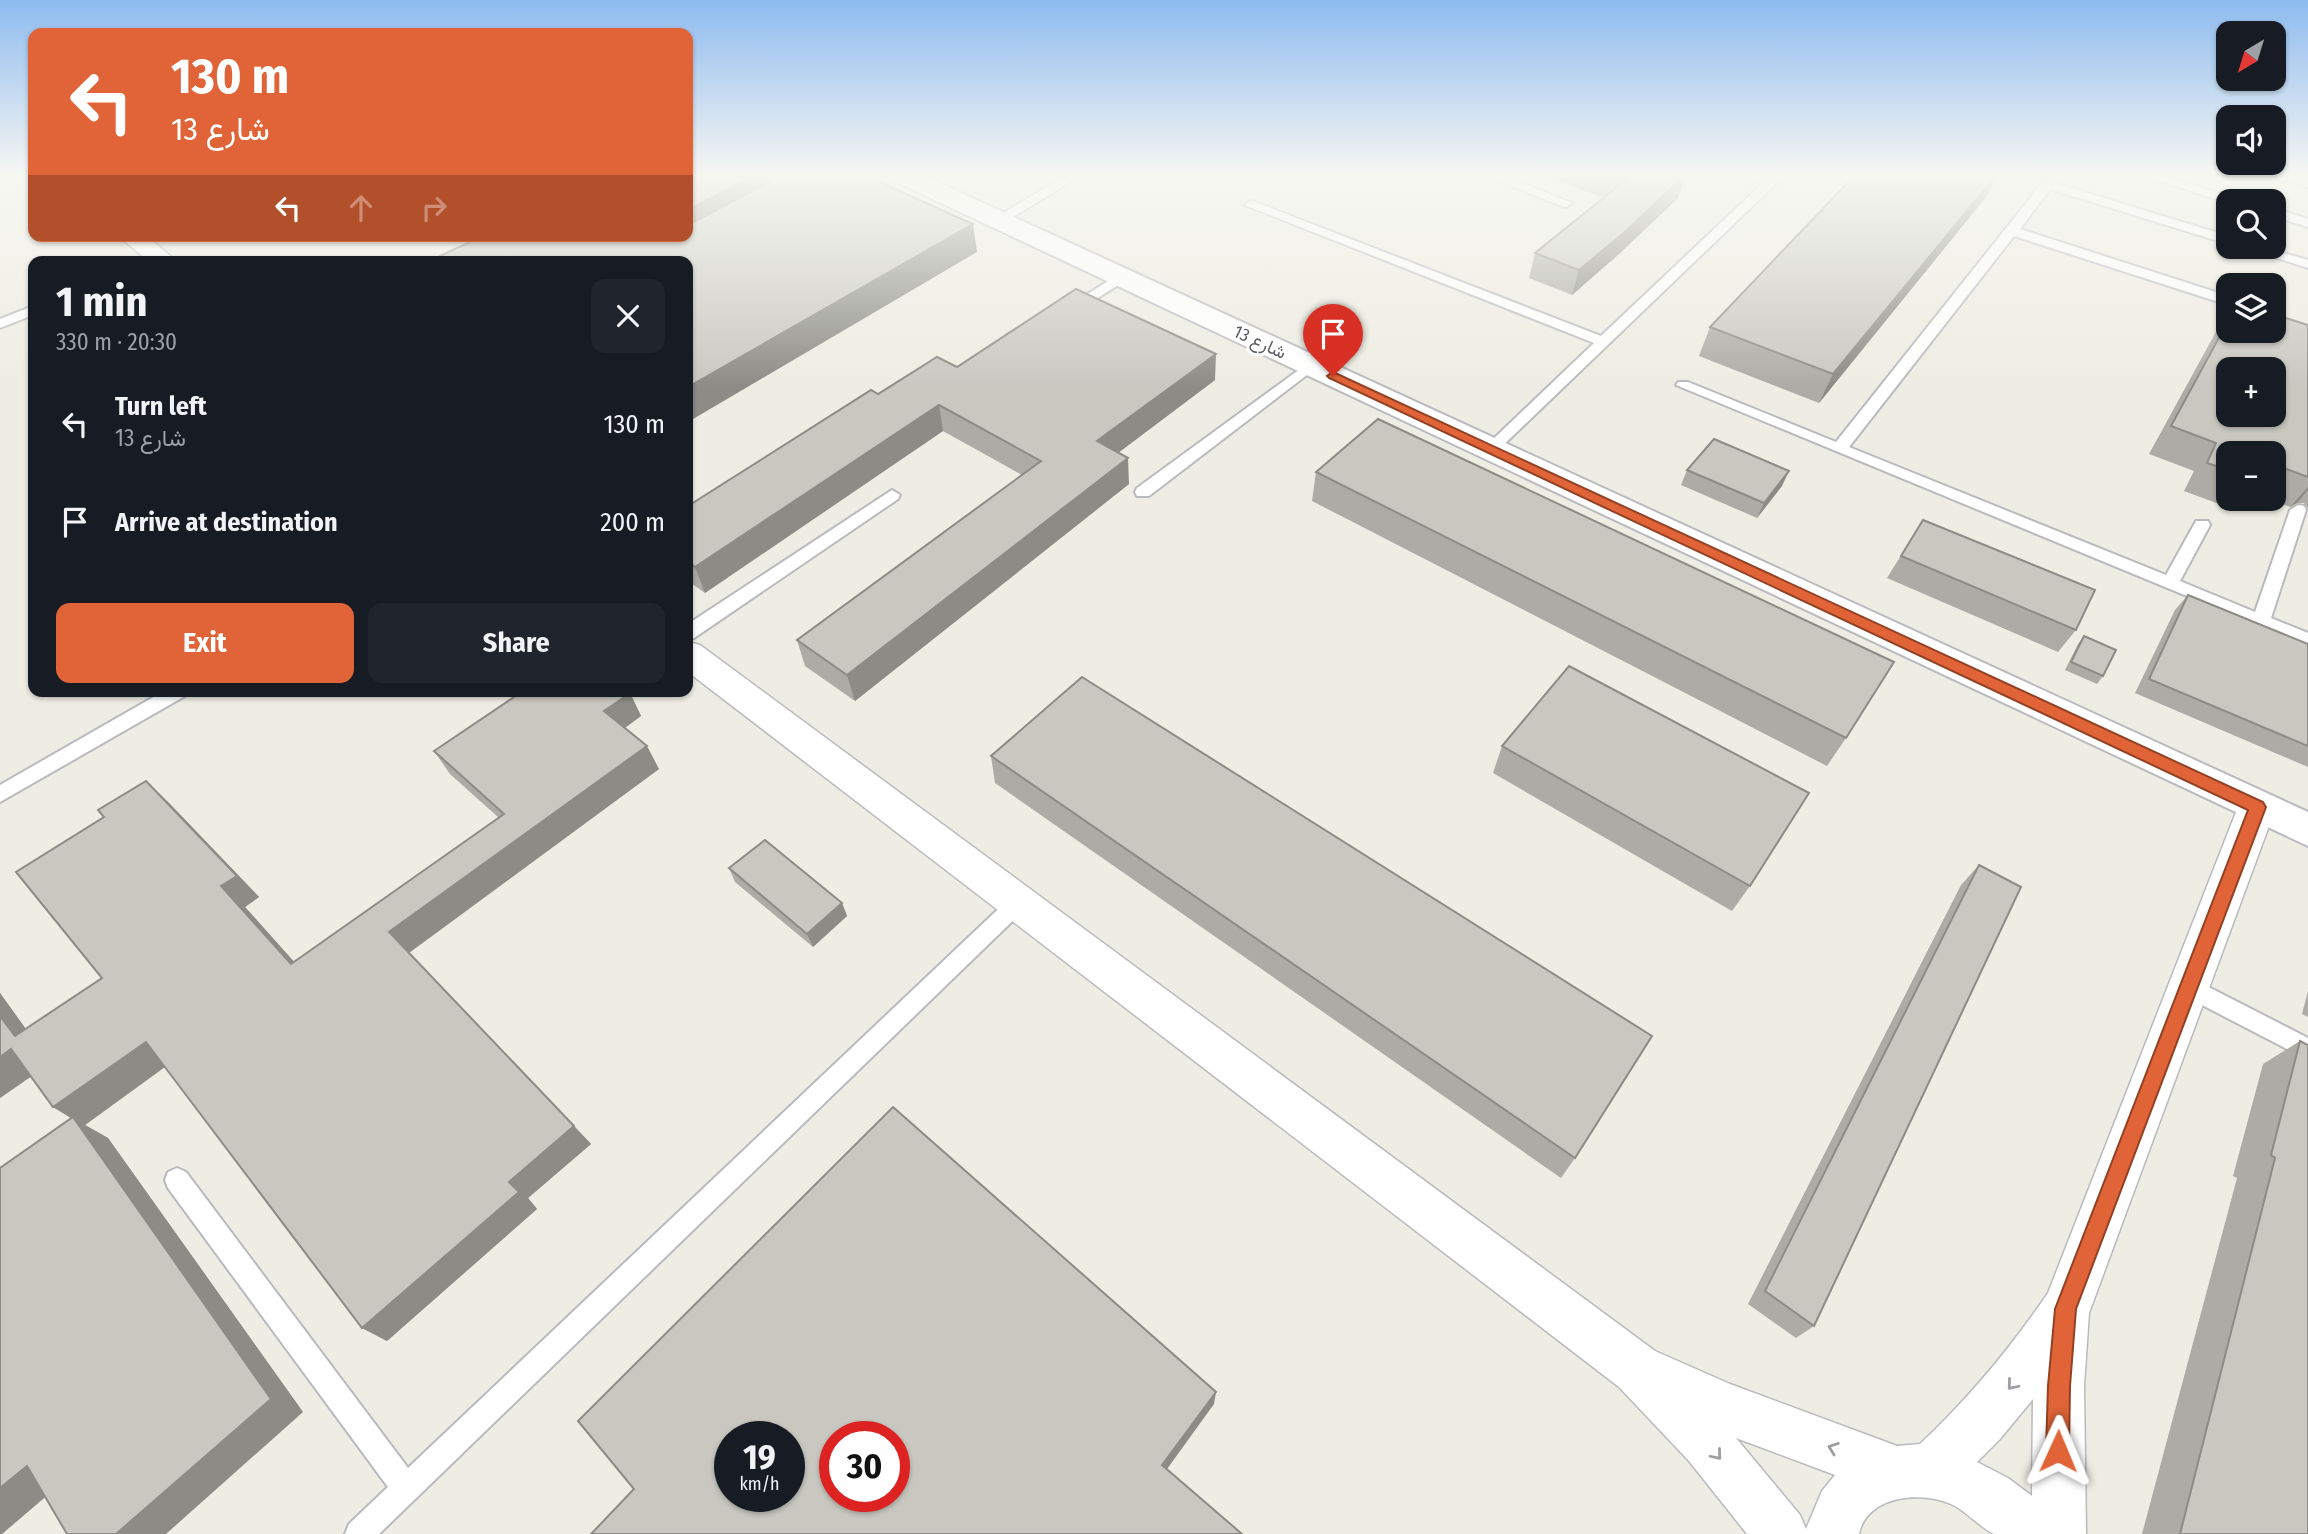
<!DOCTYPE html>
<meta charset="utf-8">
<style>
:root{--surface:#171b24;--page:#20242c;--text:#f1f3f6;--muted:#9ea1a6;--accent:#e06437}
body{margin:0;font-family:"Fira Sans Condensed",Vazirmatn,sans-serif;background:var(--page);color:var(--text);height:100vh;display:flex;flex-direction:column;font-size:26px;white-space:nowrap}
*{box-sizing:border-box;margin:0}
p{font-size:23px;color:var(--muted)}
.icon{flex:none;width:38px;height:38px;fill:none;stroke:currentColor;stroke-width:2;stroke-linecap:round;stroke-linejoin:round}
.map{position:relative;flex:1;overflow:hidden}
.drawer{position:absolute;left:28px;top:256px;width:665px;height:441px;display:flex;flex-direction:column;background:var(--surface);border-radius:14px;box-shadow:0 2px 5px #0004}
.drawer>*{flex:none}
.banner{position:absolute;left:28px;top:28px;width:665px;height:214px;border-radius:14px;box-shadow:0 2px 5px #0004;background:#e06437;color:#fff;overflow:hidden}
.needle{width:46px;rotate:218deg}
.controls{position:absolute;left:2216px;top:21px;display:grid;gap:14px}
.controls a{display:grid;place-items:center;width:70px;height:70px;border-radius:14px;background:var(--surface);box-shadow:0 2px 5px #0004;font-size:35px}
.speed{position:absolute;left:714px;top:1421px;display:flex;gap:14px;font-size:35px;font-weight:700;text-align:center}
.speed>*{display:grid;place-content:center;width:91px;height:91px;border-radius:50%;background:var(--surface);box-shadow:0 2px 5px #0004;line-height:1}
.speed small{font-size:18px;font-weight:400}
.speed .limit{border:10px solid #d22;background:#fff;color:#111}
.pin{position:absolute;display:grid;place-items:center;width:60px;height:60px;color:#fff;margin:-72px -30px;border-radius:50% 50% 50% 0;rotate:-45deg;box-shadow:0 0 7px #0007}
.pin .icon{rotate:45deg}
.me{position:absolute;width:77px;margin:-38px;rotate:1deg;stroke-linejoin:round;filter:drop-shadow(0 0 5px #0008)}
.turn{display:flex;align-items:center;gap:24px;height:147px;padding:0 28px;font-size:32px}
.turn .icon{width:91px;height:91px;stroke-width:2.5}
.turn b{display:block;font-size:49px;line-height:60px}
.lanes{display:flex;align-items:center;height:66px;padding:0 28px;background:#0003;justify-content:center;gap:35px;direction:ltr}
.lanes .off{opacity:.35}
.round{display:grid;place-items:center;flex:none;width:74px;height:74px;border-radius:14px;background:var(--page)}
.head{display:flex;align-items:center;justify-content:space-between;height:119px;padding:0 28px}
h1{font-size:42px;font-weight:700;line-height:52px}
.button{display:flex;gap:14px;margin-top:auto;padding:14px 28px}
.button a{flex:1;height:80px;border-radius:14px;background:var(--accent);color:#fff;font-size:28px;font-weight:700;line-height:80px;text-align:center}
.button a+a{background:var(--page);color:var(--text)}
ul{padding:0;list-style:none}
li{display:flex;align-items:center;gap:21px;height:98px;padding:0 28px}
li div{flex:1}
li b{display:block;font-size:26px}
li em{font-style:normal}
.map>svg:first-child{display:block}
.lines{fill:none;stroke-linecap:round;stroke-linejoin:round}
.service-casing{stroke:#b8babf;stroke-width:4}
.minor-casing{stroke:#b8babf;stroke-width:3}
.tertiary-casing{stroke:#b8babf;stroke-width:4}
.service{fill:#fff;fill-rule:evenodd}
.minor{fill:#fff;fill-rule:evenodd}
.tertiary{fill:#fff;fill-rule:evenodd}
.wall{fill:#acaba5}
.shaded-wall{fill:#8c8b86}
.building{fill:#c8c7c0;stroke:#8c8b86;stroke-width:2;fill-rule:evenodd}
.oneway{stroke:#9d9ea1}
.route{fill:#e06437;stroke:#924124;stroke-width:2}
.labels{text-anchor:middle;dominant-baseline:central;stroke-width:6;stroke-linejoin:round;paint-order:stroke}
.street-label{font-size:18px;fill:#5b5d63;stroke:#fff}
</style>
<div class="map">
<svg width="2308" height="1534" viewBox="0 0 2308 1534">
<rect width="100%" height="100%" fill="#edede3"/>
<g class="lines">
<g class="service-casing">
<g id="service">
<polygon points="1070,173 1085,173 1003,223 993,223 992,220"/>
<polygon points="1479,173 1497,173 1572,203 1566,207 1562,206"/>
<polygon points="1738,173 1757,173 1769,177 1774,173 1787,173 1496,452 1486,452 1483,449 1486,446 1594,343 1245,205 1251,201 1255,202 1601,336 1763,183"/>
<polygon points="2050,173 2063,173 2055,183 2228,236 2228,244 2050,189 2020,229 2228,296 2228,305 2014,236 1849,447 2166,575 2196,521 2208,521 2210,525 2180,581 2255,612 2290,510 2298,505 2304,506 2306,510 2271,618 2308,633 2308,646 1676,385 1678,382 1688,382 1836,442"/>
<polygon points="2136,173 2156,173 2242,201 2228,203"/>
<polygon points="2268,173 2288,173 2308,179 2308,187"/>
<polygon points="2273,208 2308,219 2308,227 2273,216"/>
<polygon points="2243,247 2263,247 2308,260 2308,268"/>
<polygon points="1121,273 1126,274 1126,280 1074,313 1069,314 1062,310"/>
<polygon points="33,306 33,315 0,328 0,319"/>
<polygon points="1311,361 1316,362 1318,365 1316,368 1149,496 1137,496 1135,492 1137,488"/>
<polygon points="892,490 900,495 898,499 694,638 688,639 688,624"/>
<polygon points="164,691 188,691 185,696 0,802 0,785"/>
<polygon points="1018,894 1025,897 1028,903 1025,909 379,1534 345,1534 349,1524 388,1487 168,1188 165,1180 168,1172 177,1168 186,1172 408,1468 1011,897"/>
<polygon points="2189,977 2308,1038 2308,1060 2181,994 2178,987 2181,980"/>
</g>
</g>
<g class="minor-casing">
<g id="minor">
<polygon points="119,236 147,236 176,261 148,261"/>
<path d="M 688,642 L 700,645 L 1655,1351 L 1730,1384 L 1897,1446 L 1920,1444 C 1970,1397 2009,1350 2048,1293 L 2238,807 L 2244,796 L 2257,792 L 2270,796 L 2276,807 L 2089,1313 L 2084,1386 L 2086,1534 C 2071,1534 2004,1534 1994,1534 C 1984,1530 1966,1512 1955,1506 C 1925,1490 1867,1494 1859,1534 L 1747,1534 L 1689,1461 L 1619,1387 L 688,672 ZM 2033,1399 L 2032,1496 L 2008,1478 L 1977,1462 L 2000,1439 ZM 1736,1438 L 1835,1475 L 1822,1491 L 1806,1529 L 1800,1515 Z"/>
</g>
</g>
<g class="tertiary-casing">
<polygon id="tertiary" points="885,173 918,173 2308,812 2308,846 888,178"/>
</g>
<use href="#service" class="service"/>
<use href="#minor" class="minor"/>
<use href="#tertiary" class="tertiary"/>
</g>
<g class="wall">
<polygon points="965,173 1000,173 996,175 971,176"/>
<polygon points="1536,173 1686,174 1678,198 1619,254 1572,295 1529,278 1535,253 1604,198"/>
<polygon points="1986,197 1819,403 1699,356 1710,327"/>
<polygon points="2228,316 2228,331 2308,325 2308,508 2304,503 2297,503 2290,507 2268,499 2273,499 2273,453 2228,453 2228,499 2234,499 2227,507 2184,491 2194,471 2149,454 2217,330"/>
<polygon points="957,367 1215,380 1118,453 1129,484 855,701 805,666 797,640 1022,475 943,431 705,593 688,581 688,506 878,394"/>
<polygon points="1687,470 1782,486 1757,518 1681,485"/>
<polygon points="1316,472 1846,738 1827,766 1312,501"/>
<polygon points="1923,520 2076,630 2058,652 1887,578"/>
<polygon points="2188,595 2308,644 2308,767 2135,693 2175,610"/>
<polygon points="2084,636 2103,676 2097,684 2065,670 2078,644"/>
<polygon points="630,693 641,716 625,728 659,769 409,952 591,1144 528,1198 537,1209 387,1341 362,1328 165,1067 85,1125 108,1138 303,1412 72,1118 53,1107 31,1076 0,1098 0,993 26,1029 102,978 104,817 146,781 169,803 259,897 245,907 294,962 499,818 450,774 434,751"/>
<polygon points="1502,746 1750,886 1732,911 1493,773"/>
<polygon points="991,756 1575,1158 1561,1178 995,783"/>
<polygon points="1979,865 1814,1326 1796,1338 1748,1304 1961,885"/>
<polygon points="729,868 842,903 847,916 813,947 735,882"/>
<polygon points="2308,991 2308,1017 2302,1014"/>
<polygon points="2300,1041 2308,1534 2142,1534 2237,1178 2233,1176 2263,1064"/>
</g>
<g class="shaded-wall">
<polygon points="759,173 811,173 688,236 688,210"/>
<polygon points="1998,173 1999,173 1986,197 1819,403 1833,374"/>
<polygon points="1686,174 1678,198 1619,254 1572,295 1579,270"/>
<polygon points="973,224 977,252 688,422 688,387"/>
<polygon points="1216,354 1215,380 1098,468 1097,441"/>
<polygon points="939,405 943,431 705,593 695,567"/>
<polygon points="1128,458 1129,484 855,701 847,675"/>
<polygon points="1789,471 1782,486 1757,518 1764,503"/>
<polygon points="2308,487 2308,490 2297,503 2290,507"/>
<polygon points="630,693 641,716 616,734 604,711"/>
<polygon points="647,746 659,769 409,953 389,932"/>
<polygon points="146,781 169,803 259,897 245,907 314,984 291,964 221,886"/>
<polygon points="842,903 847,916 813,947 807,934"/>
<polygon points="0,993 45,1056 15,1036 0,1016"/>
<polygon points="146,1042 173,1061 85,1125 108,1138 303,1412 166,1534 116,1534 74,1120 53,1107"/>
<polygon points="11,1049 42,1069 0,1098 0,1057"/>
<polygon points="574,1126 591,1144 528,1198 537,1209 387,1341 362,1328 509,1182"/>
<polygon points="1216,1392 1214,1404 1162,1476 1162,1465"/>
<polygon points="27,1466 70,1476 2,1534 0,1534 0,1488"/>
</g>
<g class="building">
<polygon points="688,173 759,173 688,210"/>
<polygon points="787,173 860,173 973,224 688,387 688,261 429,261 483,236 688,236 688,225"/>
<polygon points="1610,173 1686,174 1627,230 1579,270 1535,253 1627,179"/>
<polygon points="1857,173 1998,173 1833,374 1710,327"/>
<polygon points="1076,289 1216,354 1097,441 1128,458 847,675 797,640 1041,461 939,405 695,567 688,562 688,506 871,390 878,394 937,357 957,367"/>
<path d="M 2273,314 L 2308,325 L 2308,477 L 2273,464 L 2273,453 L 2228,453 L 2228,470 L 2207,463 L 2216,443 L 2171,426 L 2228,321 L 2228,331 L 2273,331 ZM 2228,369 L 2273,369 L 2273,415 L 2228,415 Z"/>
<polygon points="1378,419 1894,662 1846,738 1316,472"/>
<polygon points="1714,439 1789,471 1764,503 1687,470"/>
<polygon points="1923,520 2095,590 2076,630 1901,556"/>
<polygon points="2188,595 2308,644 2308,746 2149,679"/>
<polygon points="2084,636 2116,650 2103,676 2071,662"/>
<polygon points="1569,666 1809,793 1750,886 1502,746"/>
<polygon points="1082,677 1652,1036 1575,1158 991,756"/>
<polygon points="523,691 628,691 630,693 604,711 647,746 389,932 574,1126 509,1182 519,1192 362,1328 146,1042 53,1107 11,1049 0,1057 0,1016 15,1036 102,978 16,872 104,817 98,810 146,781 237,876 221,886 291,964 504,814 434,751"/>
<polygon points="765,840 842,903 807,934 729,868"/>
<polygon points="1979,865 2021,887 1814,1326 1765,1291"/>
<polygon points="2300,1041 2308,1045 2308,1534 2180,1534 2275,1158 2271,1155"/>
<path d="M 893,1107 L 1216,1392 L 1162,1465 L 1242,1534 L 591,1534 L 634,1489 L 578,1421 ZM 730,1437 L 789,1437 L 789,1496 L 730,1496 ZM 835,1437 L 894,1437 L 894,1496 L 835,1496 Z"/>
<polygon points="73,1117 271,1399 116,1534 67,1534 27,1466 0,1488 0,1168"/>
</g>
<defs><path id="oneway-chevron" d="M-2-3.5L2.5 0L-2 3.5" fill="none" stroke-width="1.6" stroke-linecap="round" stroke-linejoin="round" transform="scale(1.75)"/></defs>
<g class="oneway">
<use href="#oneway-chevron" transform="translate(2012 1385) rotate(130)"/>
<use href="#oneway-chevron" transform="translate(1833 1448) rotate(-160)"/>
<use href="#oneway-chevron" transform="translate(1717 1455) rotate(50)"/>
</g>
<linearGradient id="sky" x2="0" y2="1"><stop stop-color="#8dbbef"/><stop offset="0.45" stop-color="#f7f7f2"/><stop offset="1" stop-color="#f7f7f2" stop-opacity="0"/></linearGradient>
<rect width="2308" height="388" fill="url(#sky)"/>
<polygon class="route" points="1333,372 2263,802 2266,807 2076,1309 2070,1386 2069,1451 2066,1459 2058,1462 2050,1459 2046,1451 2048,1386 2055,1309 2248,810 1329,378 1327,376"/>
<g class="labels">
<g class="street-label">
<text transform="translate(1260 342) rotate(25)">شارع 13</text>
</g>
</g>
</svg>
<div class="controls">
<a><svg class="needle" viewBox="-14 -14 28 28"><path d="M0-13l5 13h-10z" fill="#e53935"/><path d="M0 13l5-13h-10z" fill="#9ea1a6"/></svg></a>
<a><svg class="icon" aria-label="sound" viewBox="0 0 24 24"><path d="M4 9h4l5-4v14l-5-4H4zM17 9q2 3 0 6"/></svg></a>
<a><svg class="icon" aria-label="search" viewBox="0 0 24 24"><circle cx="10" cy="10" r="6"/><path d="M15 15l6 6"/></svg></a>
<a><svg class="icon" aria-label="layers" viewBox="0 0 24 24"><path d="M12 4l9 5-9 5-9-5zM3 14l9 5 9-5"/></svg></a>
<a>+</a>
<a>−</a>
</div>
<div class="speed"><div>19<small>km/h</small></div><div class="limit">30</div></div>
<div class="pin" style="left:1333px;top:376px;background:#d93025"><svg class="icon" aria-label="arrive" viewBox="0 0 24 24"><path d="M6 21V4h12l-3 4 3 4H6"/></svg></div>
<svg class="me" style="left:2058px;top:1451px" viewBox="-20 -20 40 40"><path d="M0-17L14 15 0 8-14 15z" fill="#e06437" stroke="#fff" stroke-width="4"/></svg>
<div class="banner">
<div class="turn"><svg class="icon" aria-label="left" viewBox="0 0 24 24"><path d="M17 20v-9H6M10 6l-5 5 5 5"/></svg><div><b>130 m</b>شارع 13</div></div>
<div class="lanes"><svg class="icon" aria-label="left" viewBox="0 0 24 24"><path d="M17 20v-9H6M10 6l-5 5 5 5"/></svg><svg class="icon off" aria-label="ahead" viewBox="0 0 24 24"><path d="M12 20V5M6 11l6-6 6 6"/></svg><svg class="icon off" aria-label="right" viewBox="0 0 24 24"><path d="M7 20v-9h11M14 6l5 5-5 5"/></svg></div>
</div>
<section class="drawer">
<div class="head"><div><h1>1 min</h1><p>330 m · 20:30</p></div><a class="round"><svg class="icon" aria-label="close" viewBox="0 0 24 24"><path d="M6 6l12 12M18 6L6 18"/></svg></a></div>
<ul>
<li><svg class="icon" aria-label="left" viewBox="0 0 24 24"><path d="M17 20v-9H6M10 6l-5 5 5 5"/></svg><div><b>Turn left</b><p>شارع 13</p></div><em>130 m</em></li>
<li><svg class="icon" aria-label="arrive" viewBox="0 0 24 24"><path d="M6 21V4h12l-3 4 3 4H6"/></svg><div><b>Arrive at destination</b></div><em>200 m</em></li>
</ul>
<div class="button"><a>Exit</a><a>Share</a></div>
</section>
</div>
